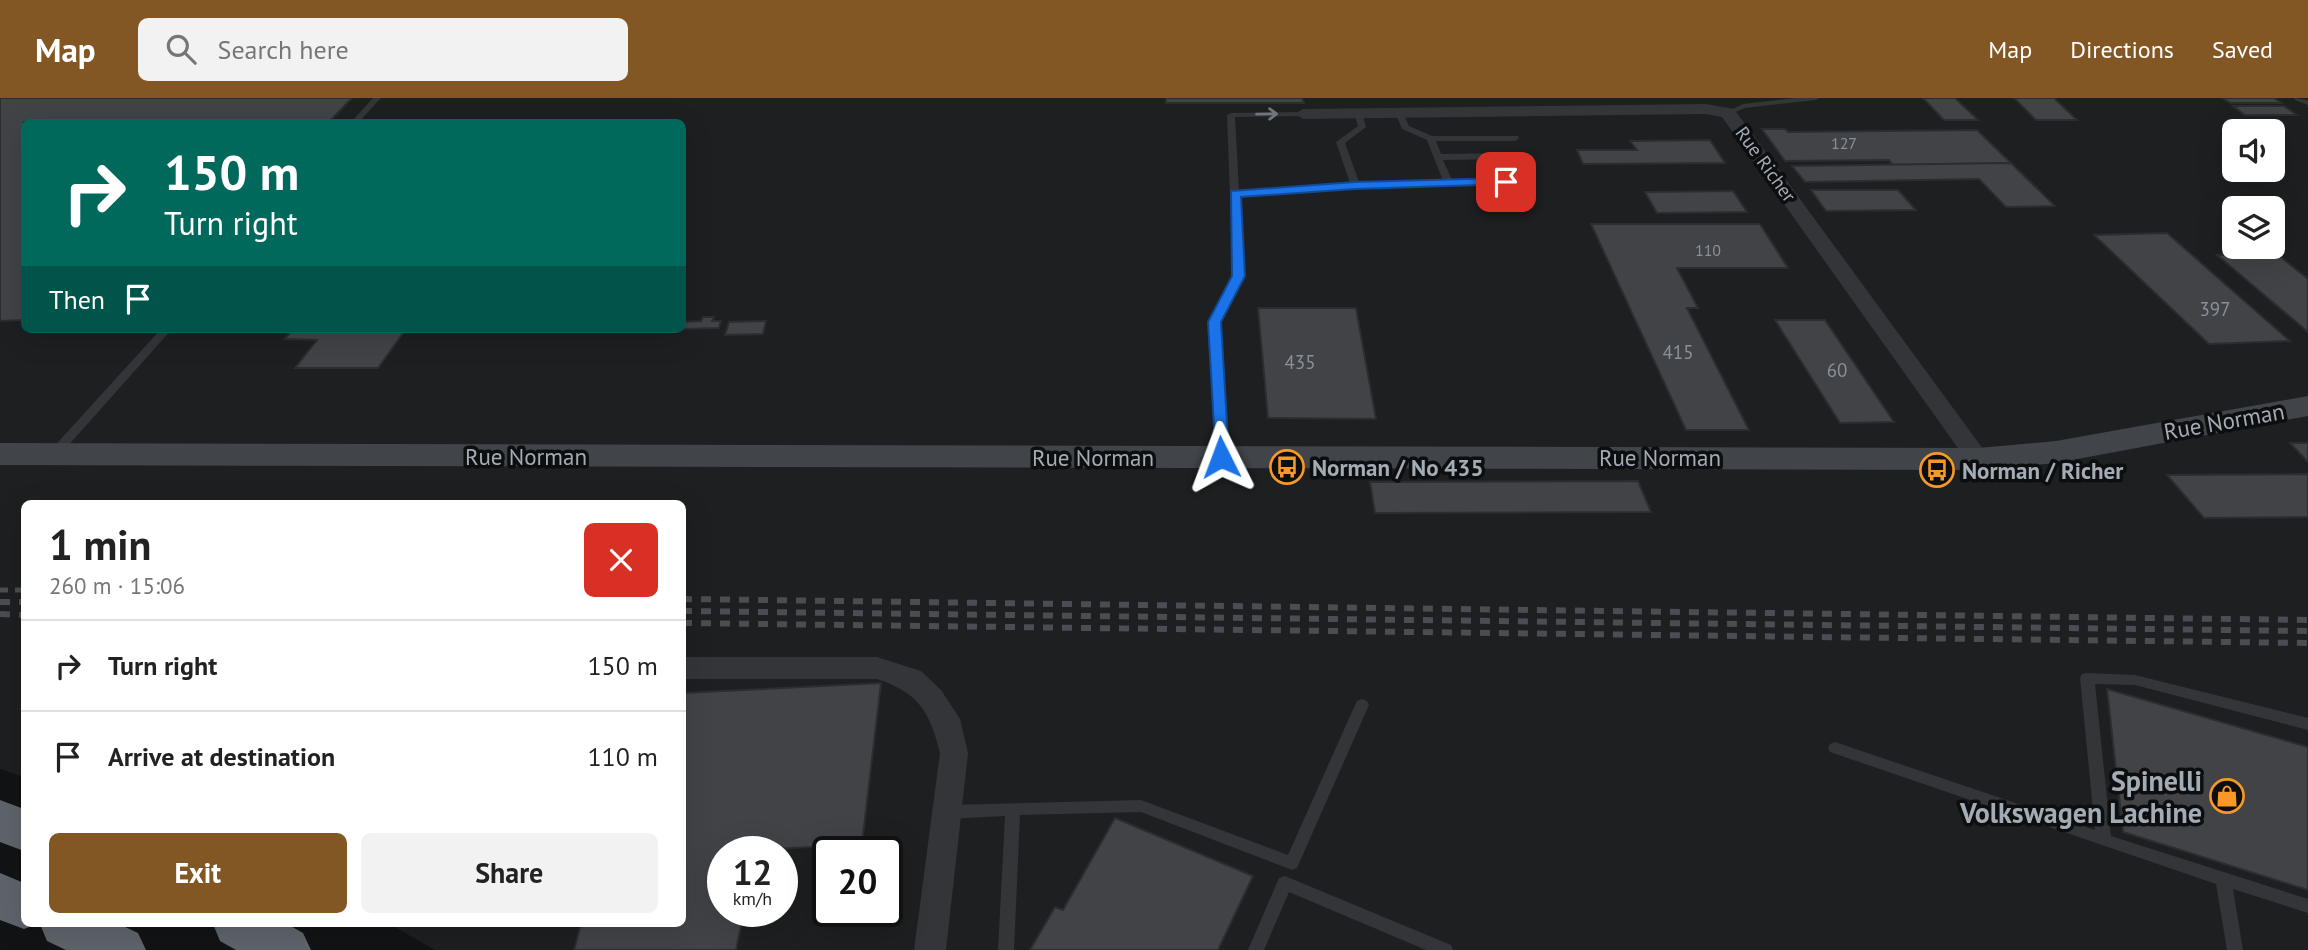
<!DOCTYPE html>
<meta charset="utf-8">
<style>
:root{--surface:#fff;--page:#f2f2f2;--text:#222;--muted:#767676;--line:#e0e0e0;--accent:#835724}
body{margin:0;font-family:"PT Sans",sans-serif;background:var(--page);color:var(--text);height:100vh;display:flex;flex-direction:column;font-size:26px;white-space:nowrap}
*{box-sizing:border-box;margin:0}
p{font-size:23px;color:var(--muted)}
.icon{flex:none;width:38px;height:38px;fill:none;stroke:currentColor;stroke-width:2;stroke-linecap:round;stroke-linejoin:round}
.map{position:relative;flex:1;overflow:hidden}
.drawer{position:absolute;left:21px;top:402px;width:665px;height:427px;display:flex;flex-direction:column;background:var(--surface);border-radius:10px;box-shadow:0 7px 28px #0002}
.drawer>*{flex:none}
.banner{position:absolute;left:21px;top:21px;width:665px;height:214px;border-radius:10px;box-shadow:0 7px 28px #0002;background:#00695c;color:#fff;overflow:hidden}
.controls{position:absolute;left:2222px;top:21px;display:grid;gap:14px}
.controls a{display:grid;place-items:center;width:63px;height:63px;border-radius:10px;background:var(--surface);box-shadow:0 7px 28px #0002;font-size:35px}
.speed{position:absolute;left:707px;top:738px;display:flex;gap:14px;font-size:35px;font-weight:700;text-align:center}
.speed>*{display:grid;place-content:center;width:91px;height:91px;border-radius:50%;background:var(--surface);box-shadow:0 7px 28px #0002;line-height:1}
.speed small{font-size:18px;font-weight:400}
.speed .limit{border:4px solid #111;border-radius:10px;background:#fff;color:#111}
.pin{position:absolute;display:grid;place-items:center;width:60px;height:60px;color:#fff;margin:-30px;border-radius:14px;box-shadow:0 4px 10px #0006}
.me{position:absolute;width:77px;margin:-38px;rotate:357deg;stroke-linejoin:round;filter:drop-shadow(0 0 5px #0008)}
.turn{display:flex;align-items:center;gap:24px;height:147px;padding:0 28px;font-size:32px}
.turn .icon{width:91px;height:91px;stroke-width:2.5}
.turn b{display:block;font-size:49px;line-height:60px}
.then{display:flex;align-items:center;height:66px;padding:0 28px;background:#0003;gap:14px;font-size:26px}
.round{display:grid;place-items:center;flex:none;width:74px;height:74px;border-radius:10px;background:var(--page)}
.headline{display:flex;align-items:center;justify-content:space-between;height:119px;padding:0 28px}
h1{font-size:42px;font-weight:700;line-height:52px}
.cta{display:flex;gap:14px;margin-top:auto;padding:14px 28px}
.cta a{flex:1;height:80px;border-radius:10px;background:var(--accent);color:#fff;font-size:28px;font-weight:700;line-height:80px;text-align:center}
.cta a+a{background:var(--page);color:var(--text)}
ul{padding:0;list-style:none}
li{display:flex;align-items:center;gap:21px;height:91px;padding:0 28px;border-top:2px solid var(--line)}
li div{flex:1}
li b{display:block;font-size:26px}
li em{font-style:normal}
header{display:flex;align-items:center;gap:42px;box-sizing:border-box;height:98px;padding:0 35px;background:var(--accent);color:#fff}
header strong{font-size:33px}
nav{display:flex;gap:38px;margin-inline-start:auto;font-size:24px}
.search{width:490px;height:63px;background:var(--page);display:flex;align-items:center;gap:18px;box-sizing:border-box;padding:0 24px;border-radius:10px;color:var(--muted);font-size:26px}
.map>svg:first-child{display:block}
.built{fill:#1e1f21;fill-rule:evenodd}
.building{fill:#414347;stroke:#2c2d30;stroke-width:2}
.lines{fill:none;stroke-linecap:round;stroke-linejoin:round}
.lane{fill:#333539;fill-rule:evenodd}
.street{fill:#333539;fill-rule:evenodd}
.secondary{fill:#414449;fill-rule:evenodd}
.highway{fill:#5f646b;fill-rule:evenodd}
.rail-far1{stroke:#4a4d52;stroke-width:5;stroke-dasharray:8 7;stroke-linecap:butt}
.rail{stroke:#4a4d52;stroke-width:6;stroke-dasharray:10 9;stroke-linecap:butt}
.oneway{stroke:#71767d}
.route{fill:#1a73e8;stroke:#114b97;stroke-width:2}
.labels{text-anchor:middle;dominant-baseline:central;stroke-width:7;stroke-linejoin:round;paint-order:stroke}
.far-number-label{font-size:16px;fill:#8a919a}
.far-street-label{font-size:19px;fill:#a3abb5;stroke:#0d0e0f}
.number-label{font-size:19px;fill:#8a919a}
.street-label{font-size:23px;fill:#a3abb5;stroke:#0d0e0f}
.poi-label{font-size:23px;font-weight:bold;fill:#a3abb5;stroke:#0d0e0f;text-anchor:start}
.near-poi-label{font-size:28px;font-weight:bold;fill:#a3abb5;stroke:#0d0e0f;text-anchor:end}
</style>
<header>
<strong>Map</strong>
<div class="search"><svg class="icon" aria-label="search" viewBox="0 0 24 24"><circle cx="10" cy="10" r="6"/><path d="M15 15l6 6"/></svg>Search here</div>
<nav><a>Map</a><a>Directions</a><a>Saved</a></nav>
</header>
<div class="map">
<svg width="2308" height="852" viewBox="0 0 2308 852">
<rect width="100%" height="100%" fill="#121314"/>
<path class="built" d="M 0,0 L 2308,0 L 2308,852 L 435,852 L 389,826 L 682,826 L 682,406 L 24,406 L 24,679 L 0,671 ZM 24,24 L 682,24 L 682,231 L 24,231 ZM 2235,33 L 2273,33 L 2273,72 L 2235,72 ZM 2235,110 L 2273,110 L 2273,149 L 2235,149 ZM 723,754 L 782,754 L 782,814 L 723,814 ZM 828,754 L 887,754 L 887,814 L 828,814 Z"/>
<g class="building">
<polygon points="0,0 352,0 329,24 24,24 24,222 0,223"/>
<polygon points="1166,0 1302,0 1304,5 1166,5"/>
<polygon points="1923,0 1955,0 1978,22 1944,22"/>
<polygon points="2014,0 2054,0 2077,22 2036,22"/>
<polygon points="2223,0 2274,0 2281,5 2230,5"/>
<polygon points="2233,8 2284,8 2297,17 2245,17"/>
<polygon points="1762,31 1785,31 1788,34 1977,32 2011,65 1893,67 1889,62 1785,63"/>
<polygon points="1710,42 1725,65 1583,66 1577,52 1637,52 1630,43"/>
<polygon points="2011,65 2055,108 2006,109 1979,81 1805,84 1792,68"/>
<polygon points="1811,92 1898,92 1916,112 1826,113"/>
<polygon points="1733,93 1747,114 1657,115 1645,94"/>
<polygon points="1591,126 1760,126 1788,170 1677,170 1698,210 1687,210 1749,332 1686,332"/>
<polygon points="2167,135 2290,243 2209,246 2094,137"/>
<polygon points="2277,156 2308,181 2308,234 2217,157"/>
<polygon points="1258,210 1356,210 1376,321 1268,320"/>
<polygon points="703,219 714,219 712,223 721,223 719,230 682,231 682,224 701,223"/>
<polygon points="1775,222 1825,222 1894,324 1840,325"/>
<polygon points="766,223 763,236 725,237 729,224"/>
<polygon points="293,231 406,231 378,270 295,270 317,242 285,241"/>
<polygon points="2290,345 2308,345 2308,364"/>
<polygon points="2308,376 2308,419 2204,420 2167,377"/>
<polygon points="1638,383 1651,414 1375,415 1370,384"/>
<polygon points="881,585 862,746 723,754 723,814 744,814 736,852 574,852 581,826 682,826 682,595"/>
<polygon points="2107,591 2308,649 2308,792 2123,734"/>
<polygon points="1115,720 1253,778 1218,852 1030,852 1055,809 1063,812"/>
</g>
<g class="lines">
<g class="lane">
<polygon points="373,0 381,0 359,24 351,24"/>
<polygon points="1794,0 1820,0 1816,2 1745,10 1728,17 1724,15 1743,6"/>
<polygon points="2294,0 2308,2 2308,7 2295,2"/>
<polygon points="1396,12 1402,12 1409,28 1432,38 1518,38 1519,40 1515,43 1436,43 1441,56 1507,55 1511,58 1507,61 1443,62 1452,82 1506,81 1510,84 1506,87 1355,90 1239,98 1243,178 1220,224 1227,359 1225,362 1217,362 1215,359 1210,224 1233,178 1227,17 1231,15 1303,14 1307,16 1303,18 1235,19 1239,93 1350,85 1336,44 1358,28 1354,15 1358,13 1362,15 1366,29 1345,45 1359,84 1443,83 1427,42 1402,31 1395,14"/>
<polygon points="161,231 172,231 58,359 50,359 48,356 50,353"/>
<polygon points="2087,575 2135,577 2308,620 2308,632 2135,587 2095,586 2111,738 2308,801 2308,815 2233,791 2243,852 2227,852 2216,786 1830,654 1828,650 1830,646 1835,644 2095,732 2080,580 2082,576"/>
<polygon points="1362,601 1367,603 1369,607 1297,770 1292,772 1141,714 1020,717 1014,852 998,852 1005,718 948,721 943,719 940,714 943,709 948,707 1141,702 1288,757 1355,607 1357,603"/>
<polygon points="1285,778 1451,847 1453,852 1426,852 1289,794 1264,852 1248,852 1279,780"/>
</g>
<g class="street">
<polygon points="1706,6 1734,11 1986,355 1990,361 1986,367 1978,369 1970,367 1722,19 1706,16 1303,21 1295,16 1303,11"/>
<path d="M 682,559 L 877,559 L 921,573 L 941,592 L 960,621 L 968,655 L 946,852 L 914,852 L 940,655 C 930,614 918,594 877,581 L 682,581 Z"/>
</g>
<polygon class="secondary" points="2308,298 2308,318 2056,365 1978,372 0,367 0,345 1978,350 2056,343"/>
<g class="highway">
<polygon points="0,702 24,711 24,753 0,744"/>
<polygon points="0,775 24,785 24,826 37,826 24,831 0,822"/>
<polygon points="40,826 119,826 138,835 146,852 66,852 47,843"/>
<polygon points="213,826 287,826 303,835 311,852 236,852 220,843"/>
</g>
<polyline class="rail-far1" points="0,492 24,492"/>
<g class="rail">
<polyline points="682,501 2308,522"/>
<polyline points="0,504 24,504"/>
<polyline points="682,513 2308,533"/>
<polyline points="0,516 24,517"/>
<polyline points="682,525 2308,545"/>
</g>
</g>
<defs><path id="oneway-shaft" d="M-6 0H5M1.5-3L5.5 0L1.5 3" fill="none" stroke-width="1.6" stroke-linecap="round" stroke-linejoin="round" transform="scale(1.75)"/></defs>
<use class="oneway" href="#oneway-shaft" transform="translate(1267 16) rotate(-1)"/>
<polygon class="route" points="1506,80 1512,84 1510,86 1355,91 1241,99 1245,178 1221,224 1229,359 1221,364 1216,363 1208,224 1232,178 1231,93 1355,84"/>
<defs>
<g id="bus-ring" transform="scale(1.75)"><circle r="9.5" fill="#0d0e0f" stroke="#f99826" stroke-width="1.5"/><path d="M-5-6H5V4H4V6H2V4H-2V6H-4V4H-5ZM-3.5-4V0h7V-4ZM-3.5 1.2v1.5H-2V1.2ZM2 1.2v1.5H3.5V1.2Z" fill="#f99826"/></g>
<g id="shop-ring" transform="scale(1.75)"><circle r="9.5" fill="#0d0e0f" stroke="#f99826" stroke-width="1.5"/><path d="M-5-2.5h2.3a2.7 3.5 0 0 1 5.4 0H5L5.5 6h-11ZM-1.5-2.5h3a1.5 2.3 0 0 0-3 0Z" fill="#f99826"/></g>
</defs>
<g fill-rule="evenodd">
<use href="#bus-ring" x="1287" y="369"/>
<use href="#bus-ring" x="1937" y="372"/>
<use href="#shop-ring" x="2227" y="698"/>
</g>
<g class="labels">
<g class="far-number-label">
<text x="1844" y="45">127</text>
<text x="1708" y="152">110</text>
</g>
<g class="far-street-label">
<text transform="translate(1766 66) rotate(54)">Rue Richer</text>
</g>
<g class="number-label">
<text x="2215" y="211">397</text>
<text x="1678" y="254">415</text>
<text x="1300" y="264">435</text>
<text x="1837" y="272">60</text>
</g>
<g class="street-label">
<text transform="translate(2224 323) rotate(-10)">Rue Norman</text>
<text x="526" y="358">Rue Norman</text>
<text x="1093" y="359">Rue Norman</text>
<text x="1660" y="359">Rue Norman</text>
</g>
<g class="poi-label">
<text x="1312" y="369">Norman / No 435</text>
<text x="1962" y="372">Norman / Richer</text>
</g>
<g class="near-poi-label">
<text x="2202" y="682">Spinelli<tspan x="2202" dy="32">Volkswagen Lachine</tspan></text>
</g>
</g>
</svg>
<div class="controls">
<a><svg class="icon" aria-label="sound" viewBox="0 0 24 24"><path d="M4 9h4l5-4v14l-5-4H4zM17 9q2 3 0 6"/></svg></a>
<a><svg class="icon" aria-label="layers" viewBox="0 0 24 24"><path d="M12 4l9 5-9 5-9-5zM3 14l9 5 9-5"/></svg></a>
</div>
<div class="speed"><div>12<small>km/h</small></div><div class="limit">20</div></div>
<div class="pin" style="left:1506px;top:84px;background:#d93025"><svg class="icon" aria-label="arrive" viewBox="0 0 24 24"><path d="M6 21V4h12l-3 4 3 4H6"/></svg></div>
<svg class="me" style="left:1221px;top:359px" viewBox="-20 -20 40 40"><path d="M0-17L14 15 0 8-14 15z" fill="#1a73e8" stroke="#fff" stroke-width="4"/></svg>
<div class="banner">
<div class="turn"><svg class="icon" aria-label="right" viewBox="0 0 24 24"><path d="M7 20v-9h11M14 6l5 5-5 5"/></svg><div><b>150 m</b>Turn right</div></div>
<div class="then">Then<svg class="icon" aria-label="arrive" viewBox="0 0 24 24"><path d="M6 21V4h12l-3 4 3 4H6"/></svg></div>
</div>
<section class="drawer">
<div class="headline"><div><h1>1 min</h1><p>260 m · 15:06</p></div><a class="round" style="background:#d93025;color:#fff"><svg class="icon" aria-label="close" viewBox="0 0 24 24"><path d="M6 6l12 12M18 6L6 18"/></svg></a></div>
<ul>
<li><svg class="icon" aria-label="right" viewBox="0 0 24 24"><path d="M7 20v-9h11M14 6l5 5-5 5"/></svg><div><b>Turn right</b></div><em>150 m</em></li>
<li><svg class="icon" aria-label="arrive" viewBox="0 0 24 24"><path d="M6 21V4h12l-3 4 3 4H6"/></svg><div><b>Arrive at destination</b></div><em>110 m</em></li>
</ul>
<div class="cta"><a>Exit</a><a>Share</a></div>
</section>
</div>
